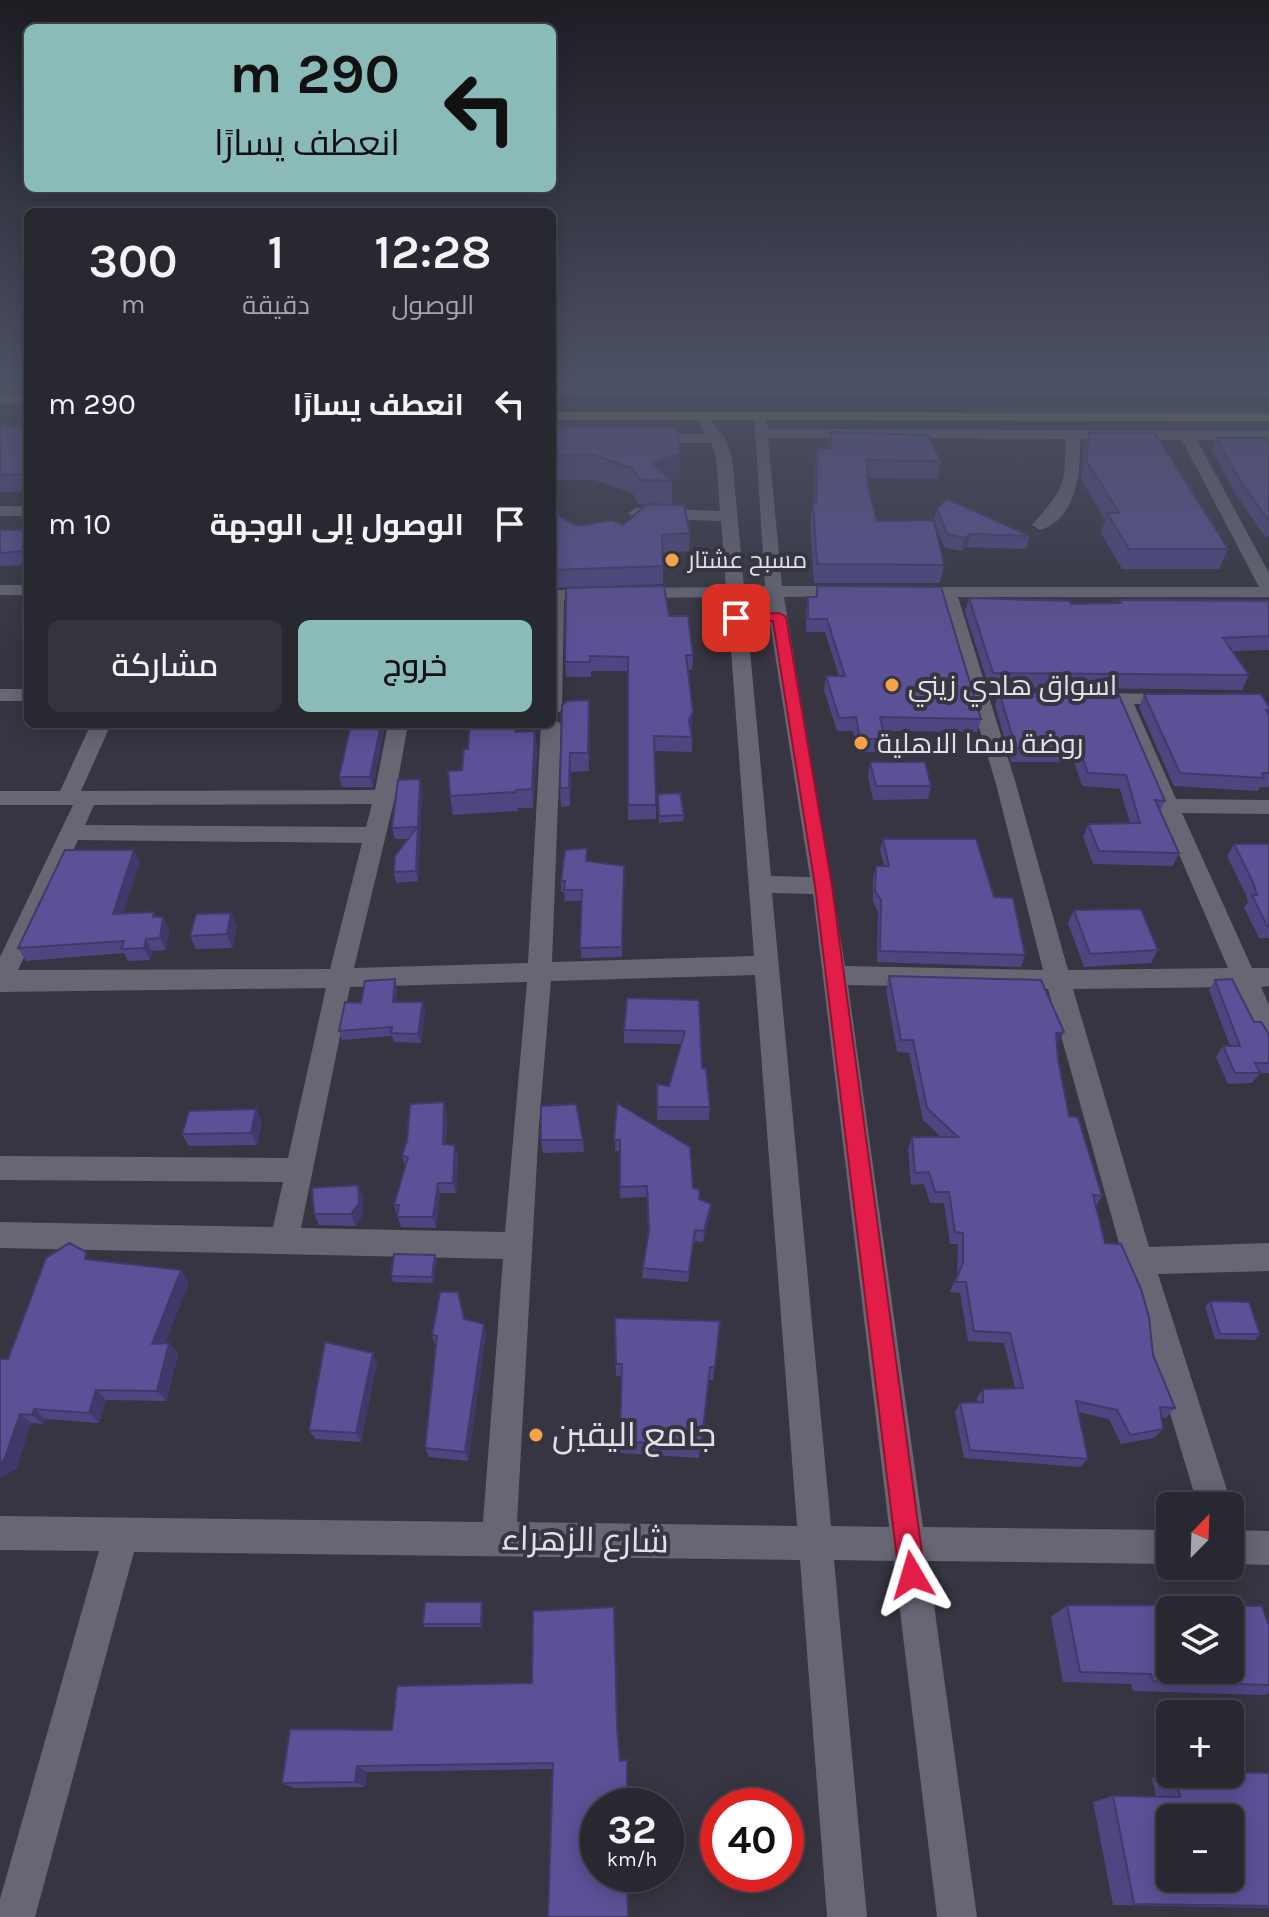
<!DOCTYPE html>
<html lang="ar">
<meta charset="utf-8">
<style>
:root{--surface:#282831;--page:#34343d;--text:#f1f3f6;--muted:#a5a6ab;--line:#44444d;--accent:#8bbbb9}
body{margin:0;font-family:Karla,Cairo,sans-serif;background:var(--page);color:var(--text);direction:rtl;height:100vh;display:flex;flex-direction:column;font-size:30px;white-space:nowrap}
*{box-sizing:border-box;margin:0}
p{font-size:26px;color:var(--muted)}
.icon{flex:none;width:44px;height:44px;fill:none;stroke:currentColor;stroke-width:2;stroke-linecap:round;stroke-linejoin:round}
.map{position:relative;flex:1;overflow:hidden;direction:ltr}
.details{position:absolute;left:24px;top:208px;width:532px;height:520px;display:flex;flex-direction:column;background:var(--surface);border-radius:12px;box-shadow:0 4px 20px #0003,0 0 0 2px var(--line);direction:rtl}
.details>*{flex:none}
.guide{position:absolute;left:24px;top:24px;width:532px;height:168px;border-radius:12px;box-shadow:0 4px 20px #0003,0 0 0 2px var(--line);direction:rtl;background:#8bbbb9;color:#111;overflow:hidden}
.needle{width:52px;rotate:23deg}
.buttons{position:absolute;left:1156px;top:1492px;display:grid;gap:16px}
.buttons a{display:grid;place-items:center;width:88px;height:88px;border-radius:12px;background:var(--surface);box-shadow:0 4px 20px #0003,0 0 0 2px var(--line);font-size:40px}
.speed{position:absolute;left:580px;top:1788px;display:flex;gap:16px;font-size:40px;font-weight:700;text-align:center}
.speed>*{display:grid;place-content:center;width:104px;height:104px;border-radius:50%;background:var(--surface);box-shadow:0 4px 20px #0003,0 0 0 2px var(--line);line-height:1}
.speed small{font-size:20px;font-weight:400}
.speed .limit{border:12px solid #d22;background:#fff;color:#111}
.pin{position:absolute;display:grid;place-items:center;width:68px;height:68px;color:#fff;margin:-34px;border-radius:16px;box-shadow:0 4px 12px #0006}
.me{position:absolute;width:88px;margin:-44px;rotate:353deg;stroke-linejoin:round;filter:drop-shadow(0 0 6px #0008)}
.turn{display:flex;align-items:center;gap:28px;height:168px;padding:0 24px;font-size:36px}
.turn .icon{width:104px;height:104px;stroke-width:2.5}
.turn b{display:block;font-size:56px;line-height:68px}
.eta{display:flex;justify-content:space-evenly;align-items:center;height:136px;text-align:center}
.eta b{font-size:48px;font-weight:600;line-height:56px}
.button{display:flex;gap:16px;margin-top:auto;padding:16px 24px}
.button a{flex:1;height:92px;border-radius:12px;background:var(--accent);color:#111;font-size:32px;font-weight:600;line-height:92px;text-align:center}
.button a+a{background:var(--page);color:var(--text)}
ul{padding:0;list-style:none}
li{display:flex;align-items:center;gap:24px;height:120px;padding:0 24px}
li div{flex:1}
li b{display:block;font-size:30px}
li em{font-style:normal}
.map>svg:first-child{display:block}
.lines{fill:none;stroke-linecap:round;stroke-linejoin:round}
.minor{fill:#676673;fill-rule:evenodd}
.major{fill:#908a4c;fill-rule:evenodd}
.wall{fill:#4e4681}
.shaded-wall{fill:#403969}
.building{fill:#5b5196;stroke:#403969;stroke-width:2;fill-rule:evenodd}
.route{fill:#e11d48;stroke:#92132f;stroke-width:2}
.poi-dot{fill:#f6a247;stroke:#363541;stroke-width:3}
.labels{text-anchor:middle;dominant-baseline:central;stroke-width:8;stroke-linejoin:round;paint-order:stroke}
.far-poi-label{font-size:24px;fill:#e0e0e7;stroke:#363541;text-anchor:start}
.poi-label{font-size:28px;fill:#e0e0e7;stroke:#363541;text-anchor:start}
.near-poi-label{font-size:34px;fill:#e0e0e7;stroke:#363541;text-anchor:start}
.near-street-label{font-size:34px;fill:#e0e0e7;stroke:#363541}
</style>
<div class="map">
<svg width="1269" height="1917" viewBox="0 0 1269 1917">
<rect width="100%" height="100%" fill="#363541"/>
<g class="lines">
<g class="minor">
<rect x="0" y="384" width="28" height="8"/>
<polygon points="552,386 1269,388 1269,396 552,394"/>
<path d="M 701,412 L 706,413 L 725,439 L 732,457 L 744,587 L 765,586 L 754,413 L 764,413 L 768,429 L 1269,431 L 1269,441 L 1197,440 L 1269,573 L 1269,597 L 958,597 L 1016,784 L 1068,970 L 1228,968 L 1114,703 L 1080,701 L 1077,697 L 1080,693 L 1182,694 L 1185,698 L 1175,704 L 1134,704 L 1176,799 L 1269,800 L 1269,814 L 1182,813 L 1252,968 L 1269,968 L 1269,986 L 1261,987 L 1269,1005 L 1269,1043 L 1260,1040 L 1236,987 L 1073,989 L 1149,1247 L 1269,1243 L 1269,1271 L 1158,1274 L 1232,1506 L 1230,1510 L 1230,1506 L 1198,1506 L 1124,1261 L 1048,989 L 848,985 L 923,1527 L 1170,1530 L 1170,1564 L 928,1561 L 977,1917 L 937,1917 L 894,1561 L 834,1560 L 867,1917 L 827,1917 L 800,1560 L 134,1552 L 35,1917 L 0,1917 L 0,1899 L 99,1551 L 0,1550 L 0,1516 L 483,1522 L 503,1259 L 0,1248 L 0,1222 L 273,1227 L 283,1182 L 0,1180 L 0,1156 L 288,1158 L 326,988 L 0,992 L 0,957 L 73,805 L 0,805 L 0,791 L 60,791 L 91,724 L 111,724 L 81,791 L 375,790 L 388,724 L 408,724 L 395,797 L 354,968 L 528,963 L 541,724 L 552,724 L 552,718 L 561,724 L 552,962 L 754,956 L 727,597 L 634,598 L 625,593 L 634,588 L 726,587 L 721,521 L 636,518 L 628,513 L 636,508 L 720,511 L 716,457 L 711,443 L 646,443 L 638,438 L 646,433 L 706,434 L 694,416 ZM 768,438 L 1065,439 C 1066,490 1062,489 1032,525 L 1040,530 C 1077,519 1081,471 1080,439 L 1182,440 L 1259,587 L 934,587 L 925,592 L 928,596 L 940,597 L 996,784 L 1043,970 L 845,966 L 784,597 L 850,596 L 859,591 L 850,586 L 782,586 ZM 745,597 L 766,597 L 810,877 L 771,876 ZM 372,804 L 366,827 L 85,825 L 94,805 ZM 78,840 L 362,843 L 330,969 L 18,970 ZM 772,893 L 813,894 L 889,1527 L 831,1526 ZM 755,975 L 797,1526 L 517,1522 L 539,1125 L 551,981 ZM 527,982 L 505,1232 L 301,1228 L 350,987 Z"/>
<rect x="0" y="506" width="28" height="10"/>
<rect x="0" y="585" width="28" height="10"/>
<polygon points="598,589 607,594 604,598 564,600 562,710 552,716 552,590"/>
<rect x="0" y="689" width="28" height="12"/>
<polygon points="1230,1530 1269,1531 1269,1565 1230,1564"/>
</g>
<g class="major">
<rect x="0" y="395" width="28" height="8"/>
<polygon points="552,412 1269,413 1269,421 552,420"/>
</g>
</g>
<g class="wall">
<polygon points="552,380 783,380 552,383"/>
<polygon points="0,424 6,426 28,426 28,491 0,492"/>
<polygon points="552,426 680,453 679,478 672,481 672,504 690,533 689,551 663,553 663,584 552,588 552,517 578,526 623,525 645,505 640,505 632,493 595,480 552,480"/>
<polygon points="830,432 941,461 937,479 867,478 868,486 877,521 934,520 937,508 1030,536 1026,549 967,547 961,551 944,547 935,524 944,565 940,583 814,583 810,521 813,503 814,503 815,466 817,448 828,448"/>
<polygon points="1089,433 1228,549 1219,569 1122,569 1101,533 1105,520 1081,479 1083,452"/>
<polygon points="1216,438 1269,444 1269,537 1265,536 1236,495 1211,450"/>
<polygon points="0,530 28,530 28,565 0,566"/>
<polygon points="817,586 981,719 977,732 883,731 885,739 882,752 858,752 853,731 837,731 824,690 826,676 839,676 825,632 806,632 806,611 808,597 815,597"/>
<polygon points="969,598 1071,604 1119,603 1120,600 1269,601 1269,650 1233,651 1249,675 1242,690 989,687 965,612"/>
<polygon points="669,616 693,655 692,670 688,670 692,726 691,729 692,737 692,752 655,751 656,819 628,820 628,671 591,671 591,677 566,677 565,662"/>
<polygon points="999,692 1165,801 1160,812 1179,853 1173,866 1093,864 1083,837 1088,824 1130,823 1120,789 1082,786 1074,762 1011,762 995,705"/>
<polygon points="1144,694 1269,707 1269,787 1260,787 1257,791 1174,786 1139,707"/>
<polygon points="562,705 590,719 589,771 571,772 570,806 561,807 560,788"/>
<polygon points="385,724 373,787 342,787 339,777"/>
<polygon points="509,725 515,725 516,732 535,731 537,750 533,808 518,808 518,811 453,815 450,796 462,770 468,749"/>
<polygon points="870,762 931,786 928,799 873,800 868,776"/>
<polygon points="420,779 422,790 418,881 396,883 394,872 408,839 395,839 392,828"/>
<polygon points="658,794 684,815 683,821 659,823"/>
<polygon points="883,839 994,897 1025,955 1021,967 877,962 878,911 873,902 873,877 876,866 884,866 880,850"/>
<polygon points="1234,844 1269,844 1269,938 1259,938 1244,908 1248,902 1246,895 1227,856"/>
<polygon points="587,861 624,866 622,957 581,958 582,901 565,901 564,892 561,892 561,881"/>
<polygon points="140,862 123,913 156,917 169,929 166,950 152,951 150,960 128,961 124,953 26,961 18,948"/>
<polygon points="1074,910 1158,950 1151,963 1084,967 1068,923"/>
<polygon points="231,913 237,926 232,948 196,949 190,936"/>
<polygon points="889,976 1064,1032 1057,1044 1058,1059 1069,1116 1102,1196 1096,1206 1105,1243 1175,1408 1166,1418 1162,1417 1163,1429 1154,1438 1121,1444 1109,1419 1078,1412 1088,1459 1080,1467 964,1458 955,1412 960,1403 977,1403 977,1398 983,1389 1015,1388 1004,1343 968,1341 960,1293 950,1292 957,1274 958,1244 950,1244 944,1203 930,1203 924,1184 911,1185 908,1149 912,1137 941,1137 923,1120 909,1053 897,1052 886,989"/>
<polygon points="1215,980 1254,1022 1269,1034 1269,1073 1260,1073 1252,1083 1228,1084 1216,1057 1223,1046 1230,1046 1209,990"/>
<polygon points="397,989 396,1002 425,1011 421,1043 394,1042 392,1036 342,1040 339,1031 361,1003"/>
<polygon points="699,1000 702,1068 710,1107 709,1120 657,1120 657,1084 669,1086 682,1044 624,1043 624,1030"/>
<polygon points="617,1103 693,1188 699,1199 711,1204 710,1215 703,1242 694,1241 688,1282 642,1278 643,1268 648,1234 647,1197 620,1198 620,1151 615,1151"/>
<polygon points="447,1113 446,1145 458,1156 456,1193 440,1193 436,1228 401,1227 394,1205 405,1166 402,1156"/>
<polygon points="262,1122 257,1145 189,1146 182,1134"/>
<polygon points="541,1140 583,1140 584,1152 543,1153"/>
<polygon points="358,1185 363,1197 363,1214 356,1226 319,1225 314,1214"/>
<polygon points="435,1255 437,1261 433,1283 393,1282 391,1276"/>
<polygon points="92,1260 189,1282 165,1343 169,1343 178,1354 166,1401 106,1400 99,1423 45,1419 43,1424 31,1423 16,1469 8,1359"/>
<polygon points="1210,1301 1260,1334 1255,1340 1215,1339 1205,1307"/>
<polygon points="615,1318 720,1321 713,1380 708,1380 699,1458 620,1453 622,1377 616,1376"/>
<polygon points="464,1319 486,1334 468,1461 429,1457 425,1448 436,1346 435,1346 432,1335"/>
<polygon points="377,1363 361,1442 315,1439 309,1430"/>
<polygon points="483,1605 482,1627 425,1627 423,1624"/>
<polygon points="1067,1605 1269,1626 1269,1693 1264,1695 1133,1691 1131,1684 1063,1682 1051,1617"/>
<polygon points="614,1607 553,1769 367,1772 365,1787 294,1788 282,1783 392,1730 532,1683"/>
<polygon points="1170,1772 1170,1774 1269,1773 1269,1908 1113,1905 1093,1802 1113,1796 1156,1797 1152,1778"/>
</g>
<g class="shaded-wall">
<polygon points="680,453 679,478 672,481 653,463"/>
<polygon points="971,534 967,547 961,551 964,538"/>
<polygon points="589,700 590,719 589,771 588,753"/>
<polygon points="693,711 692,726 688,735 689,720"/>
<polygon points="381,724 385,724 373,787 370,777"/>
<polygon points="535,731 537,750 533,808 532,789"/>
<polygon points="570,753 571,772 570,806 569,788"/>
<polygon points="420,779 422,790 418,881 416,871"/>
<polygon points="134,850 140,862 119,926 113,914"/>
<polygon points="231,913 237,926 232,948 227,934"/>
<polygon points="163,917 169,929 166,950 160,938"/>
<polygon points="146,939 152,951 150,960 144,948"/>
<polygon points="395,979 397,989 395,1011 393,1002"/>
<polygon points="423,1002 425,1011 421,1043 418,1034"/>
<polygon points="1064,1032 1058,1044 1050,1046 1056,1033"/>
<polygon points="444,1102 447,1113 445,1155 443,1144"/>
<polygon points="256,1109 262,1122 257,1145 251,1133"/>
<polygon points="455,1145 458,1156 456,1193 453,1183"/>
<polygon points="438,1183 440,1193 436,1228 433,1217"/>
<polygon points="358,1185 363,1197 363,1214 356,1226 351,1214"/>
<polygon points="711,1204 710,1215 703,1242 704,1231"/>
<polygon points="435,1255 437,1261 433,1283 432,1277"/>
<polygon points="181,1270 189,1282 161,1354 152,1344"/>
<polygon points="484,1324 486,1334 468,1461 465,1452"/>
<polygon points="169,1343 178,1354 166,1401 157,1391"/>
<polygon points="373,1353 377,1363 361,1442 356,1433"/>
<polygon points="96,1390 106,1400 99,1423 89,1413"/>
<polygon points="34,1409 45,1419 43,1424 32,1415"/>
<polygon points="20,1414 31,1423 16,1469 0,1479 0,1462"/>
<polygon points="482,1602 483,1605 482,1627 481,1624"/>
<polygon points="357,1766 367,1772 365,1787 355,1782"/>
</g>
<g class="building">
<polygon points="0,424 6,426 28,426 28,474 0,475"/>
<polygon points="552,426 677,427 680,453 653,463 672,481 640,480 632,468 594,455 552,455"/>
<polygon points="830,432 928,435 941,461 867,460 868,486 877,521 934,520 944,565 817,564 813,503 816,503 817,448 832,448"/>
<polygon points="1089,433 1155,433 1228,549 1129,549 1107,513 1119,513 1086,460"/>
<polygon points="1216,438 1265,438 1269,444 1269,521 1241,482"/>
<polygon points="947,499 1030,536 971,534 964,538 947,534 937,508"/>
<polygon points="647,504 684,505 690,533 662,535 663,566 552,570 552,517 557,515 578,526 612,520 623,525"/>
<polygon points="0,530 28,530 28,551 0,553"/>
<polygon points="664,586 669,616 688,616 693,655 686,655 693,711 689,720 692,737 654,736 656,805 628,805 628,657 590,656 590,662 565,662 566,588"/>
<polygon points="817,586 941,587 981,719 880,717 885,739 860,739 856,717 839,718 826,676 845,676 827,619 808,619 808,597 817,597"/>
<polygon points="969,598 1070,601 1071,604 1121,603 1120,600 1269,601 1269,636 1223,638 1249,675 993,673"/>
<polygon points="999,692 1118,693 1165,801 1155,800 1179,853 1099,851 1088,824 1140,823 1126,775 1088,773 1079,749 1016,748"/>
<polygon points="1144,694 1261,694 1269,707 1269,710 1266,710 1269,715 1269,773 1262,773 1264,778 1180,773"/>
<polygon points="589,700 588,753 570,753 569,788 560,788 562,705 566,701"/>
<polygon points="351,724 381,724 370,777 339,777"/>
<polygon points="470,724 515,725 515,732 535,731 532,789 516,790 516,792 450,796 448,771 462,770 464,749 468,749"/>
<polygon points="870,762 925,762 931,786 876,786"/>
<polygon points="420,779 416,871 394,872 395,856 417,827 392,828 398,780"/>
<polygon points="680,793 684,815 659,816 658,794"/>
<polygon points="883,839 976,839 994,897 1013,898 1025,955 880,951 881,900 875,891 876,866 889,866"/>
<polygon points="1234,844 1269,844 1269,926 1267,926 1252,895 1257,895 1253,882"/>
<polygon points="587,848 586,861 624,866 622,947 580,948 582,890 564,890 565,881 561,881 565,850"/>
<polygon points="65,850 134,850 113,914 154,912 153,917 163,917 160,938 146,939 144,948 121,949 124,941 18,948"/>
<polygon points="1141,909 1158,950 1090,954 1074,910"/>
<polygon points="231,913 227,934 190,936 196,914"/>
<polygon points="889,976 1041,980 1064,1032 1056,1033 1058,1059 1069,1116 1078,1117 1102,1196 1093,1195 1105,1243 1121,1244 1141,1289 1149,1317 1153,1355 1175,1408 1160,1407 1163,1429 1130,1435 1117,1410 1076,1401 1088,1459 970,1450 960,1403 983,1402 983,1389 1023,1388 1010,1333 974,1331 966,1282 955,1282 963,1263 963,1233 955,1232 949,1192 935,1192 929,1172 915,1173 912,1137 958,1137 927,1108 913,1040 901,1040"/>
<polygon points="395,979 393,1002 423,1002 418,1034 391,1033 392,1027 339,1031 345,1002 361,1003 365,981"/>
<polygon points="1232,979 1254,1022 1261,1022 1269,1034 1269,1063 1255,1063 1260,1073 1235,1073 1223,1046 1240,1046 1215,980"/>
<polygon points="627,998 699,1000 702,1068 706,1068 710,1107 657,1107 657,1084 669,1086 685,1031 624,1030"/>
<polygon points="444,1102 443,1144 455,1145 453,1183 438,1183 433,1217 397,1217 399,1205 394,1205 408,1157 402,1156 407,1141 410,1104"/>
<polygon points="617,1103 690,1147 693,1188 700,1190 699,1199 711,1204 704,1231 695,1230 689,1272 643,1268 649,1230 647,1186 620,1187 620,1140 614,1140"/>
<polygon points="576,1104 583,1140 541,1140 541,1106"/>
<polygon points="256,1109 251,1133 182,1134 189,1111"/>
<polygon points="358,1185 359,1203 351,1214 314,1214 312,1188"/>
<polygon points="69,1243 86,1252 85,1259 181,1270 152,1344 169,1343 157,1391 96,1390 89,1413 34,1409 32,1415 20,1414 4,1460 0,1462 0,1359 8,1359 46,1258"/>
<polygon points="394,1254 435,1255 432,1277 391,1276"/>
<polygon points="440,1292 458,1292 464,1319 484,1324 465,1452 425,1448 437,1336 432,1335"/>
<polygon points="1210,1301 1249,1302 1260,1334 1220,1334"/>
<polygon points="615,1318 720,1321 715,1367 710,1367 701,1447 620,1441 622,1364 616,1364"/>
<polygon points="325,1342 373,1353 356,1433 309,1430"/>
<polygon points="425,1602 482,1602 481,1624 423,1624"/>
<path d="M 1067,1605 L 1262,1606 L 1269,1626 L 1269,1685 L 1153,1681 L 1151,1674 L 1080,1672 ZM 1170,1610 L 1230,1610 L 1230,1670 L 1170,1670 Z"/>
<polygon points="614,1607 617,1727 620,1761 627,1760 627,1806 598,1806 598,1874 627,1874 628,1917 548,1917 553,1763 357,1766 355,1782 282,1783 290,1729 392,1730 397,1686 532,1683 533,1611"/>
<path d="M 1230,1772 L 1269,1773 L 1269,1906 L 1134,1904 L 1113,1796 L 1180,1797 L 1175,1774 L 1230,1774 ZM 1170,1818 L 1230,1818 L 1230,1878 L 1170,1878 Z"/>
</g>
<linearGradient id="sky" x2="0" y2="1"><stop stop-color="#1e1d24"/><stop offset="0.59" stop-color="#4c5165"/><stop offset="1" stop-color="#4c5165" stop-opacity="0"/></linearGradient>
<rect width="1269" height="648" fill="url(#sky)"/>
<polygon class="route" points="779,613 786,617 832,886 925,1575 921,1584 912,1588 903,1584 899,1575 815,886 773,621 736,622 730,618 736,614"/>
<g class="poi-dot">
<circle cx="672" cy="560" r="8"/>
<circle cx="892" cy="685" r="8"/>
<circle cx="861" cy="743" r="8"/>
<circle cx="536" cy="1435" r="8"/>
</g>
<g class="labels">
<g class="far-poi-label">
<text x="688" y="560">مسبح عشتار</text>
</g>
<g class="poi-label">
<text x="908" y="685">اسواق هادي زيني</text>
<text x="877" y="743">روضة سما الاهلية</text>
</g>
<g class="near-poi-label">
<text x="552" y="1435">جامع اليقين</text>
</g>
<g class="near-street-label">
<text transform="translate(585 1540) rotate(1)">شارع الزهراء</text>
</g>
</g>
</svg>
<div class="buttons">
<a><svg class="needle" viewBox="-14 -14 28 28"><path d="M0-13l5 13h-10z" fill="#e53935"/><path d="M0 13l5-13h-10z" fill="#a5a6ab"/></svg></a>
<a><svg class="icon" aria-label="layers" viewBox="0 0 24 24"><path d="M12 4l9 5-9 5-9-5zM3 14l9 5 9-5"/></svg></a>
<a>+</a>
<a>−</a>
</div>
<div class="speed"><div>32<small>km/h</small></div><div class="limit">40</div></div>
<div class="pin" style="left:736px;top:618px;background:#d93025"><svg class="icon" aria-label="arrive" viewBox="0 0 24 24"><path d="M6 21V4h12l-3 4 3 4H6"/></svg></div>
<svg class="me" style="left:912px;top:1575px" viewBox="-20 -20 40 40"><path d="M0-17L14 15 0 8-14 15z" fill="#e11d48" stroke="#fff" stroke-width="4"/></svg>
<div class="guide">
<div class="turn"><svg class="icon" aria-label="left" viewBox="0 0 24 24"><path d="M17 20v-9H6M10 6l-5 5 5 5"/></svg><div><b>290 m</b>انعطف يسارًا</div></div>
</div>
<section class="details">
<div class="eta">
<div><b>12:28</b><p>الوصول</p></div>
<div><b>1</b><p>دقيقة</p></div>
<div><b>300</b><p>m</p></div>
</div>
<ul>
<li><svg class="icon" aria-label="left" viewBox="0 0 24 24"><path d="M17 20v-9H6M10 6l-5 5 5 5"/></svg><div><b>انعطف يسارًا</b></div><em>290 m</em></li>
<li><svg class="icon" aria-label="arrive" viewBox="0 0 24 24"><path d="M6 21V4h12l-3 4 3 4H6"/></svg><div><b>الوصول إلى الوجهة</b></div><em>10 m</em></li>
</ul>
<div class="button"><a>خروج</a><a>مشاركة</a></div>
</section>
</div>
